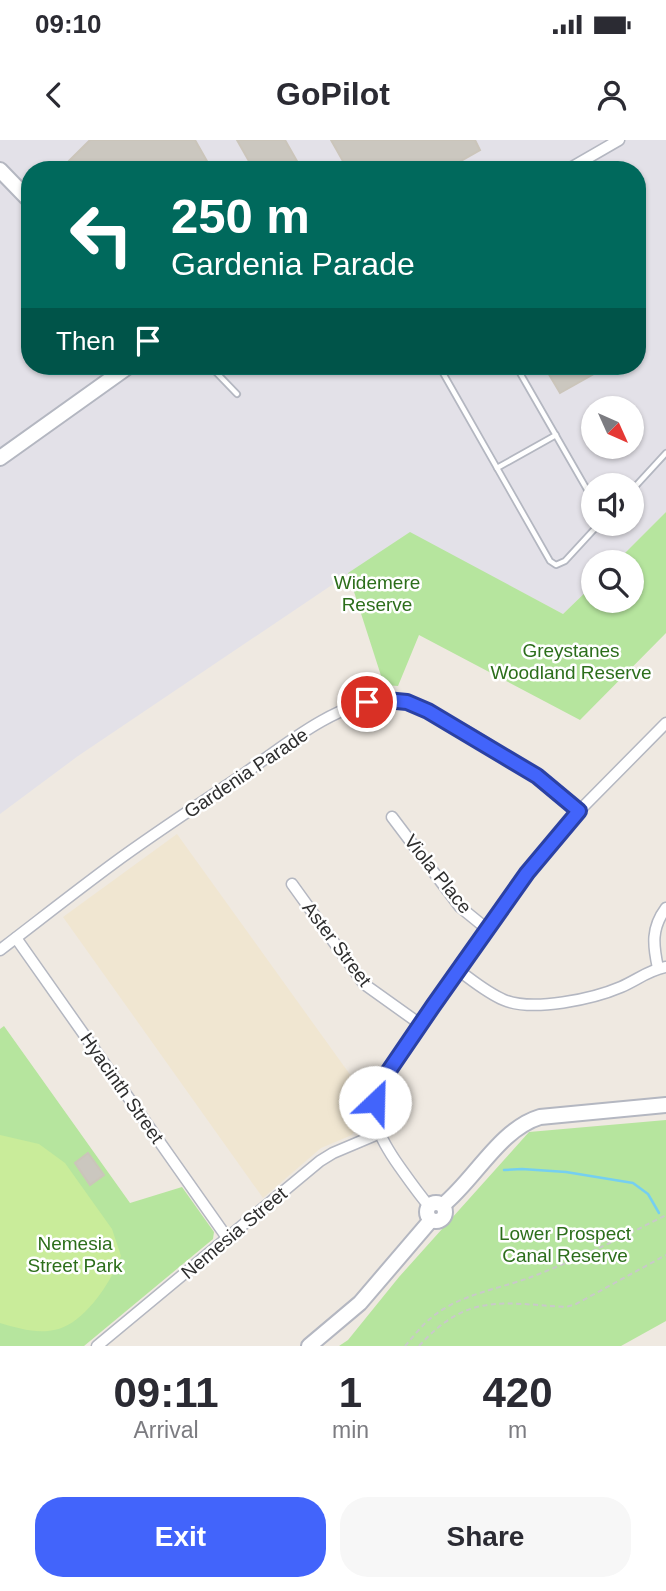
<!DOCTYPE html>
<style>
:root{--surface:#fff;--page:#f7f7f7;--text:#2b2b33;--muted:#7c7c81;--accent:#4264fb}
body{margin:0;font-family:Arial,sans-serif;background:var(--page);color:var(--text);height:100vh;display:flex;flex-direction:column;font-size:26px;white-space:nowrap}
*{box-sizing:border-box;margin:0}
p{font-size:23px;color:var(--muted)}
.icon{flex:none;width:38px;height:38px;fill:none;stroke:currentColor;stroke-width:2;stroke-linecap:round;stroke-linejoin:round}
.map{position:relative;height:1206px;overflow:hidden}
.drawer{display:flex;flex-direction:column;background:var(--surface);flex:1}
.drawer>*{flex:none}
.hud{position:absolute;left:21px;top:21px;width:625px;height:214px;border-radius:28px;box-shadow:0 2px 5px #0004;background:#00695c;color:#fff;overflow:hidden}
.needle{width:46px;rotate:135deg}
.buttons{position:absolute;left:581px;top:256px;display:grid;gap:14px}
.buttons a{display:grid;place-items:center;width:63px;height:63px;border-radius:50%;background:var(--surface);box-shadow:0 2px 5px #0004;font-size:35px}
.pin{position:absolute;display:grid;place-items:center;width:60px;height:60px;color:#fff;margin:-30px;border:4px solid #fff;border-radius:50%;box-shadow:0 2px 7px #0007}
.me{position:absolute;width:77px;margin:-38px;rotate:24deg;stroke-linejoin:round;filter:drop-shadow(0 0 5px #0008)}
.turn{display:flex;align-items:center;gap:24px;height:147px;padding:0 35px;font-size:32px}
.turn .icon{width:91px;height:91px;stroke-width:2.5}
.turn b{display:block;font-size:49px;line-height:60px}
.then{display:flex;align-items:center;height:66px;padding:0 35px;background:#0003;gap:14px;font-size:26px}
.eta{display:flex;justify-content:space-evenly;align-items:center;height:119px;text-align:center}
.eta b{font-size:42px;font-weight:600;line-height:49px}
.button{display:flex;gap:14px;margin-top:auto;padding:14px 35px}
.button a{flex:1;height:80px;border-radius:28px;background:var(--accent);color:#fff;font-size:28px;font-weight:600;line-height:80px;text-align:center}
.button a+a{background:var(--page);color:var(--text)}
.status{display:flex;justify-content:space-between;align-items:center;height:49px;padding:0 35px;background:var(--surface);direction:ltr}
.status svg{height:19px;fill:currentColor}
header{display:flex;justify-content:space-between;align-items:center;height:91px;padding:0 35px;background:var(--surface);font-size:32px;font-weight:600}
.map>svg:first-child{display:block}
.industrial{fill:#e3e1e8;fill-rule:evenodd}
.education{fill:#f0e6d1}
.green{fill:#b6e59e}
.pitch{fill:#c9ec9a}
.lines{fill:none;stroke-linecap:round;stroke-linejoin:round}
.stream{stroke:#75cff0;stroke-width:2.5}
.building{fill:#cbc7bf;stroke:#cbc5ba;stroke-width:2}
.lane-casing{stroke:#b4b7c1;stroke-width:8}
.street-casing{stroke:#b4b7c1;stroke-width:13}
.secondary-casing{stroke:#b4b7c1;stroke-width:18}
.path{stroke:#c9c9c9;stroke-width:2;stroke-dasharray:5 3.5;stroke-linecap:butt}
.lane{stroke:#fff;stroke-width:4.5}
.street{stroke:#fff;stroke-width:10}
.secondary{stroke:#fff;stroke-width:14}
.route-casing{stroke:#2b41a3;stroke-width:18}
.route{stroke:#4264fb;stroke-width:12}
.labels{text-anchor:middle;dominant-baseline:central;stroke-width:5;stroke-linejoin:round;paint-order:stroke}
.park-label{font-size:19px;fill:#2c6e1b;stroke:#fff}
.street-label{font-size:19px;fill:#2e2e2e;stroke:#fff}
</style>
<div class="status"><b>09:10</b><svg viewBox="0 0 49 12"><path d="M0 12V9h3v3zM5 12V6h3v6zM10 12V3h3v9zM15 12V0h3v12zM26 1h20v11H26zM47 4h2v5h-2z"/></svg></div>
<header><svg class="icon" aria-label="back" viewBox="0 0 24 24"><path d="M15 5l-7 7 7 7"/></svg>GoPilot<svg class="icon" aria-label="person" viewBox="0 0 24 24"><circle cx="12" cy="8" r="4"/><path d="M4 21q1-7 8-7t8 7"/></svg></header>
<div class="map">
<svg width="666" height="1206" viewBox="0 0 666 1206">
<rect width="100%" height="100%" fill="#efe9e1"/>
<path class="industrial" d="M 0,0 L 666,0 L 666,372 L 616,422 L 593,422 L 593,445 L 563,474 L 409,393 L 78,616 L 0,674 ZM 30,30 L 637,30 L 637,226 L 30,226 ZM 593,268 L 632,268 L 632,306 L 593,306 ZM 593,345 L 632,345 L 632,383 L 593,383 Z"/>
<polygon class="education" points="177,694 364,954 363,977 352,995 321,1008 263,1058 63,777"/>
<g class="green">
<polygon points="666,372 666,493 580,580 419,495 398,546 384,545 348,433 410,392 563,474 593,445 593,460 632,460 632,422 616,422"/>
<polygon points="4,886 130,1063 182,1047 214,1092 213,1099 84,1206 0,1206 0,889"/>
<polygon points="666,980 666,1181 621,1206 339,1206 348,1200 399,1137 529,992"/>
</g>
<path class="pitch" d="M 0,995 L 39,1004 L 65,1023 L 112,1089 L 121,1116 C 111,1142 84,1185 54,1190 C 37,1194 17,1188 0,1183 Z"/>
<g class="lines">
<polyline class="stream" points="504,1030 522,1029 566,1032 633,1043 648,1054 659,1073"/>
</g>
<g class="building">
<polygon points="90,0 195,0 212,30 75,30 69,21"/>
<polygon points="237,0 285,0 302,30 254,30"/>
<polygon points="331,0 475,0 480,10 445,30 348,30"/>
<polygon points="544,226 608,226 560,253"/>
<polygon points="88,1013 104,1035 90,1045 75,1023"/>
</g>
<g class="lines">
<g class="lane-casing">
<g id="lane">
<polyline points="210,226 237,254"/>
<polyline points="439,226 550,421 556,425 565,421 600,383"/>
<polyline points="516,226 593,360"/>
<polyline points="497,328 556,295"/>
<polyline points="632,350 666,313"/>
</g>
</g>
<g class="street-casing">
<g id="street">
<polyline points="567,30 619,0"/>
<polyline points="392,677 460,767 487,789"/>
<polyline points="292,744 364,844 420,884"/>
<polyline points="16,798 228,1099"/>
<path d="M 0,810 C 38,781 76,751 114,723 C 155,693 198,665 241,636 C 280,609 335,562 384,560 C 432,559 542,638 579,671"/>
<path d="M 658,828 C 653,805 651,788 666,768"/>
<path d="M 458,830 C 472,840 487,853 504,860 C 533,872 593,859 621,847 C 637,840 649,830 666,827"/>
<path d="M 429,1066 C 418,1053 409,1040 399,1026 C 380,999 366,975 382,942 L 527,733 L 579,671 L 666,583"/>
<polyline points="97,1206 320,1021 333,1013 378,994"/>
</g>
</g>
<g class="secondary-casing">
<g id="secondary">
<polyline points="0,30 30,61"/>
<polyline points="0,318 129,226"/>
<circle cx="436" cy="1072" r="9"/>
<path d="M 443,1065 C 475,1039 500,989 540,977 L 666,965"/>
<polyline points="309,1206 360,1163 431,1080"/>
</g>
</g>
<g class="path">
<path d="M 405,1206 C 413,1197 421,1186 431,1178 C 459,1154 500,1149 534,1136 C 580,1118 623,1097 666,1075"/>
<path d="M 419,1206 C 467,1153 501,1163 566,1167 L 576,1164 L 666,1115"/>
</g>
<use href="#lane" class="lane"/>
<use href="#street" class="street"/>
<use href="#secondary" class="secondary"/>
</g>
<g class="lines">
<g class="route-casing">
<polyline id="route" points="367,562 386,560 407,562 428,571 537,636 579,671 527,733 433,866 386,935 375,962"/>
</g>
<use href="#route" class="route"/>
</g>
<g class="labels">
<g class="park-label">
<text x="377" y="442">Widemere<tspan x="377" dy="22">Reserve</tspan></text>
<text x="571" y="510">Greystanes<tspan x="571" dy="22">Woodland Reserve</tspan></text>
<text x="565" y="1093">Lower Prospect<tspan x="565" dy="22">Canal Reserve</tspan></text>
<text x="75" y="1103">Nemesia<tspan x="75" dy="22">Street Park</tspan></text>
</g>
<g class="street-label">
<text transform="translate(246 633) rotate(-34)">Gardenia Parade</text>
<text transform="translate(438 734) rotate(51)">Viola Place</text>
<text transform="translate(337 804) rotate(53)">Aster Street</text>
<text transform="translate(122 948) rotate(55)">Hyacinth Street</text>
<text transform="translate(234 1093) rotate(-40)">Nemesia Street</text>
</g>
</g>
</svg>
<div class="buttons">
<a><svg class="needle" viewBox="-14 -14 28 28"><path d="M0-13l5 13h-10z" fill="#e53935"/><path d="M0 13l5-13h-10z" fill="#7c7c81"/></svg></a>
<a><svg class="icon" aria-label="sound" viewBox="0 0 24 24"><path d="M4 9h4l5-4v14l-5-4H4zM17 9q2 3 0 6"/></svg></a>
<a><svg class="icon" aria-label="search" viewBox="0 0 24 24"><circle cx="10" cy="10" r="6"/><path d="M15 15l6 6"/></svg></a>
</div>
<div class="pin" style="left:367px;top:562px;background:#d93025"><svg class="icon" aria-label="arrive" viewBox="0 0 24 24"><path d="M6 21V4h12l-3 4 3 4H6"/></svg></div>
<svg class="me" style="left:375px;top:962px" viewBox="-20 -20 40 40"><circle r="19" fill="#fff"/><path d="M0-13L10 11 0 6-10 11z" fill="#4264fb"/></svg>
<div class="hud">
<div class="turn"><svg class="icon" aria-label="left" viewBox="0 0 24 24"><path d="M17 20v-9H6M10 6l-5 5 5 5"/></svg><div><b>250 m</b>Gardenia Parade</div></div>
<div class="then">Then<svg class="icon" aria-label="arrive" viewBox="0 0 24 24"><path d="M6 21V4h12l-3 4 3 4H6"/></svg></div>
</div>
</div>
<section class="drawer">
<div class="eta">
<div><b>09:11</b><p>Arrival</p></div>
<div><b>1</b><p>min</p></div>
<div><b>420</b><p>m</p></div>
</div>
<div class="button"><a>Exit</a><a>Share</a></div>
</section>
